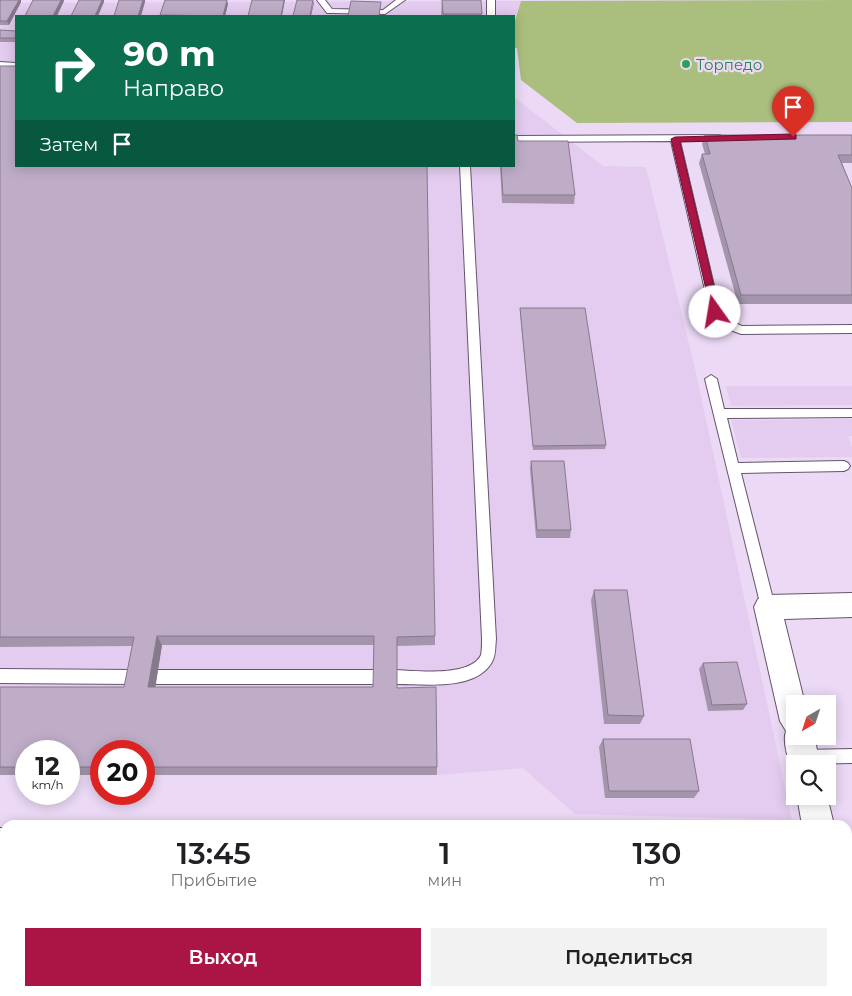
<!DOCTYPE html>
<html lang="ru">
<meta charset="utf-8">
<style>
:root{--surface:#fff;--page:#f2f2f2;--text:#202124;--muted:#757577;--accent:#aa1546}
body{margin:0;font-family:Montserrat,sans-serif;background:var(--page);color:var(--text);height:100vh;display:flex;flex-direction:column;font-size:19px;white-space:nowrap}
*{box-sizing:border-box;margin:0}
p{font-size:16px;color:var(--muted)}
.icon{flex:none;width:28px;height:28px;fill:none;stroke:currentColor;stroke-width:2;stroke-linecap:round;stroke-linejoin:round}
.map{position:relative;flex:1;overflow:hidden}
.details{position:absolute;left:0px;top:820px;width:852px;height:176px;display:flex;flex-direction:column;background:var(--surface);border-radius:15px 15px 0 0;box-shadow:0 2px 12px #0003}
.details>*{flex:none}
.top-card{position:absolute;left:15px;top:15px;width:500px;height:152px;border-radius:0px;box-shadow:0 2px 12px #0003;background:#0b6e4f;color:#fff;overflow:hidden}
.needle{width:32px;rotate:219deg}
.tools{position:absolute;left:786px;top:695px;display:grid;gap:10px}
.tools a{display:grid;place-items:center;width:50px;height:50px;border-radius:0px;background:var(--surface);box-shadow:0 2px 12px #0003;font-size:25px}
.speed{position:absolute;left:15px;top:740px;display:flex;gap:10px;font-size:25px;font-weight:700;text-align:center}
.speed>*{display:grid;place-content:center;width:65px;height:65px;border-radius:50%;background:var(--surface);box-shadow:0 2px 12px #0003;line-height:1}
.speed small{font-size:12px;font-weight:400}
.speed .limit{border:8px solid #d22;background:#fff;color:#111}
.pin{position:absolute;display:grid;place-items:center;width:42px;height:42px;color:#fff;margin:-51px -21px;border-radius:50% 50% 50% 0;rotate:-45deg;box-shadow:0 0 5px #0007}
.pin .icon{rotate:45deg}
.me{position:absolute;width:55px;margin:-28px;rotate:347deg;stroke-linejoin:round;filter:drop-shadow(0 0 4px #0008)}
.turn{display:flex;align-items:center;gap:18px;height:105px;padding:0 25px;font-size:22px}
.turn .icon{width:65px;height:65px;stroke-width:2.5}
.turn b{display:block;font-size:35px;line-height:42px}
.then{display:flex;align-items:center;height:48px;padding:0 25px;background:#0003;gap:10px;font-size:19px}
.eta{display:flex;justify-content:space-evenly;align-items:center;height:85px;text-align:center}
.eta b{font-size:30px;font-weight:600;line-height:35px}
.button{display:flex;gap:10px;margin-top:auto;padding:10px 25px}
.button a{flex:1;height:58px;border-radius:0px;background:var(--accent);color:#fff;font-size:20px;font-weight:600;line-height:58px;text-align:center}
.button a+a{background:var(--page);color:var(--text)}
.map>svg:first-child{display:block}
.built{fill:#e3ccef}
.green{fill:#aabe7d}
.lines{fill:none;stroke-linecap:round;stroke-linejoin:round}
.lane-casing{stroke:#64556c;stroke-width:2}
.street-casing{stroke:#64556c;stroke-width:2}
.path{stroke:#9a8da1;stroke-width:4;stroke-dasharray:4.5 4.5;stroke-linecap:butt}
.lane{fill:#fff;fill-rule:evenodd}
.street{fill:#fff;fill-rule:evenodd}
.wall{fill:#a495ac;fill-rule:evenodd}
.shaded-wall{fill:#86798c}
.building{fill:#bfadc8;stroke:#86798c;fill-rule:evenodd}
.route{fill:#aa1546;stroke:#6e0e2e}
.leisure-dot{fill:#2e9e5b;stroke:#ebd9f5;stroke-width:2}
.labels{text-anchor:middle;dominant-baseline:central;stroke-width:4.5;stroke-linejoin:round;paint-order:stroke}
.far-leisure-label{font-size:15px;fill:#27864d;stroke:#ebd9f5;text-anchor:start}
</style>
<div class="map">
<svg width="852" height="996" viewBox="0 0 852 996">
<rect width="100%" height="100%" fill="#ebd9f5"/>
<g class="built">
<polygon points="521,1 514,24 514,16 16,16 16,166 514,166 514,97 603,166 646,167 696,373 792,820 575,814 523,768 437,775 144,775 144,751 101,751 101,775 69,775 69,751 26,751 26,775 0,775 0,3"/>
<polygon points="726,386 852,386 852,405 731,406"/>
<polygon points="852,419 852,436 848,436 852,448 852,457 741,458 731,420"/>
</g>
<polygon class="green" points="852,0 852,122 577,123 521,80 517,48 514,48 514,24 521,1"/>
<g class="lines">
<g class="lane-casing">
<g id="lane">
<polygon points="317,0 325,0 332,9 383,10 396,0 405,0 385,14 330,13 327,13"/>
<rect x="487" y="0" width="8" height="16"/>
<polygon points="0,62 16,63 16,67 0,68"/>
<polygon points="720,135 725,138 723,140 680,141 720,311 728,320 742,326 852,325 852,333 741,334 720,326 710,312 671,141 514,142 514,136"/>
<path d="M 460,166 L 470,166 L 496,639 C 495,647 496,655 492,662 C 476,691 424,684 397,684 L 392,682 L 390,677 L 392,672 L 397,670 C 417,671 471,677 481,655 C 482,651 482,644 482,639 Z"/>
<polygon points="711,375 717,379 724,409 852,409 852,417 727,418 738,463 844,461 848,463 850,466 848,469 844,471 741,473 775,607 773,611 768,613 763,611 761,607 705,379"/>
<polygon points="0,669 133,670 138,672 140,677 138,682 133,684 0,683"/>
<polygon points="157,670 374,670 379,672 381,677 379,682 374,684 157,684 152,682 150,677 152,672"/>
<polygon points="852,749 852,763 802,764 798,762 796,757 798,752 803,750"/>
<rect x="848" y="900" width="4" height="16"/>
<polygon points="848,949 852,950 852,986 848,985"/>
<rect x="0" y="970" width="5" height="16"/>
<rect x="87" y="991" width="18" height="5"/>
</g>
</g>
<g class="street-casing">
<g id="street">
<path d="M 852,593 L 852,617 L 784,619 L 805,704 L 795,704 L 795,736 L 814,736 L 820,764 L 795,764 L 795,775 C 789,765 782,742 786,731 L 780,721 L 754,607 L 758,599 L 768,595 Z"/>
<polygon points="797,796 827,796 834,825 802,825"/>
<rect x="0" y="828" width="5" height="32"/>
</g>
</g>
<polyline class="path" points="388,991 388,996"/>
<use href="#lane" class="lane"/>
<use href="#street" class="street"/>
</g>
<g class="wall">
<polygon points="0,0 21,2 9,25 0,25"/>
<polygon points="442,0 482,14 482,16 441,16"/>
<polygon points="228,4 225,16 160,16 160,15"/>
<polygon points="0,30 16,31 16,42 0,42"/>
<path d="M 0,66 L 435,636 L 435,645 L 397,646 L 397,688 L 437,767 L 437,775 L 144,775 L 144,751 L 101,751 L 101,775 L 69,775 L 69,751 L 26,751 L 26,775 L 0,775 L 0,687 L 124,687 L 132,646 L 0,647 ZM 162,645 L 374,645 L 373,687 L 155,687 Z"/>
<polygon points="705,135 852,135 852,163 842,163 852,188 852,304 738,304 699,163 702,154 705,154 702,144"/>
<polygon points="518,141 575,195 574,204 502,203 500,166 514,166"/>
<polygon points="520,308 606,445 605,449 533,450 520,312"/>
<polygon points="531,461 571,530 570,538 536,538 530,469"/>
<polygon points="594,590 644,716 640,724 604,724 591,600"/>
<polygon points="703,663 747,704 743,710 708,711 699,669"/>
<polygon points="603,739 699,791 694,798 605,798 599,747"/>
</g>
<g class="shaded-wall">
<polygon points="19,0 21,0 21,2 9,25 7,21"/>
<polygon points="61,0 64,0 64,1 57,16 53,16"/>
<polygon points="102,0 104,0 104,2 98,16 95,16"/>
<polygon points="143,0 145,0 145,2 141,16 138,16"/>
<polygon points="227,0 228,4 225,16 223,16"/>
<polygon points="284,0 285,0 282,16 281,16"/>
<polygon points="314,0 314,3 311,16 310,16"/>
<polygon points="157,636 162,645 154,696 148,687"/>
</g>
<g class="building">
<polygon points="0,0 19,0 7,21 0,21"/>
<polygon points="33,0 61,0 53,16 25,16"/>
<polygon points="79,0 102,0 95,16 71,16"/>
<polygon points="119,0 143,0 138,16 114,16"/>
<polygon points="165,0 227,0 223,16 160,15"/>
<polygon points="252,0 284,0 281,16 248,16"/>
<polygon points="297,0 313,0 310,16 293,16"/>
<polygon points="442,0 481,0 482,14 443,14"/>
<polygon points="351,1 381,2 379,16 348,16"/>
<polygon points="0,30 16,31 16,38 0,38"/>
<path d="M 0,66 L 16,66 L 16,166 L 427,166 L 435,636 L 397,637 L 397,688 L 436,687 L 437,767 L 144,767 L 144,751 L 101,751 L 101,767 L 69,767 L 69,751 L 26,751 L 26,767 L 0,767 L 0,687 L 124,687 L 134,637 L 0,637 ZM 157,636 L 374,636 L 373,687 L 148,687 Z"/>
<polygon points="514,135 517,135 518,141 568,141 575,195 503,195 501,166 514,166"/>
<polygon points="705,135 852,135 852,155 838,155 852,188 852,295 741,295 702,154 710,154"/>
<polygon points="520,308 585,308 606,445 533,446"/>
<polygon points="531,461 564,461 571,530 537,530"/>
<polygon points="594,590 627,590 644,716 608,715"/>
<polygon points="737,662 747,704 712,705 703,663"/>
<polygon points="603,739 690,739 699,791 609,791"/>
<polygon points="417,991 810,991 811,996 417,996"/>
</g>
<polygon class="route" points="793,134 796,135 796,139 680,142 720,312 715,316 712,315 671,139 675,137"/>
<circle class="leisure-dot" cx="686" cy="64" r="5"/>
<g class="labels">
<g class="far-leisure-label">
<text x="696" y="64">Торпедо</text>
</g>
</g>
</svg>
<div class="tools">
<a><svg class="needle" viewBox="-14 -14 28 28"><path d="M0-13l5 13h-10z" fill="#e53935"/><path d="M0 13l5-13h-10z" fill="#757577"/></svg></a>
<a><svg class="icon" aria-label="search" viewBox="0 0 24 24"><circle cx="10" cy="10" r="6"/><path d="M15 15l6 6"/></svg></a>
</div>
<div class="speed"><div>12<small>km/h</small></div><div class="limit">20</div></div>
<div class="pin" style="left:793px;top:137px;background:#d93025"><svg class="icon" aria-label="arrive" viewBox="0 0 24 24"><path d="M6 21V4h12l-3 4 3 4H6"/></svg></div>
<svg class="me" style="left:715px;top:312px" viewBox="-20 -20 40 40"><circle r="19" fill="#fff"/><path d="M0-13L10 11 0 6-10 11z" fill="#aa1546"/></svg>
<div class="top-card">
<div class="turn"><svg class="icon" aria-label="right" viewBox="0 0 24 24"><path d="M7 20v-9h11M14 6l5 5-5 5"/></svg><div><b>90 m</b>Направо</div></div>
<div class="then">Затем<svg class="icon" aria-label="arrive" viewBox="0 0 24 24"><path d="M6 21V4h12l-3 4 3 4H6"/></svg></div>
</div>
<section class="details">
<div class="eta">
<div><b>13:45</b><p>Прибытие</p></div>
<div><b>1</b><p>мин</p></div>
<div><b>130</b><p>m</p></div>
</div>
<div class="button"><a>Выход</a><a>Поделиться</a></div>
</section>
</div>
